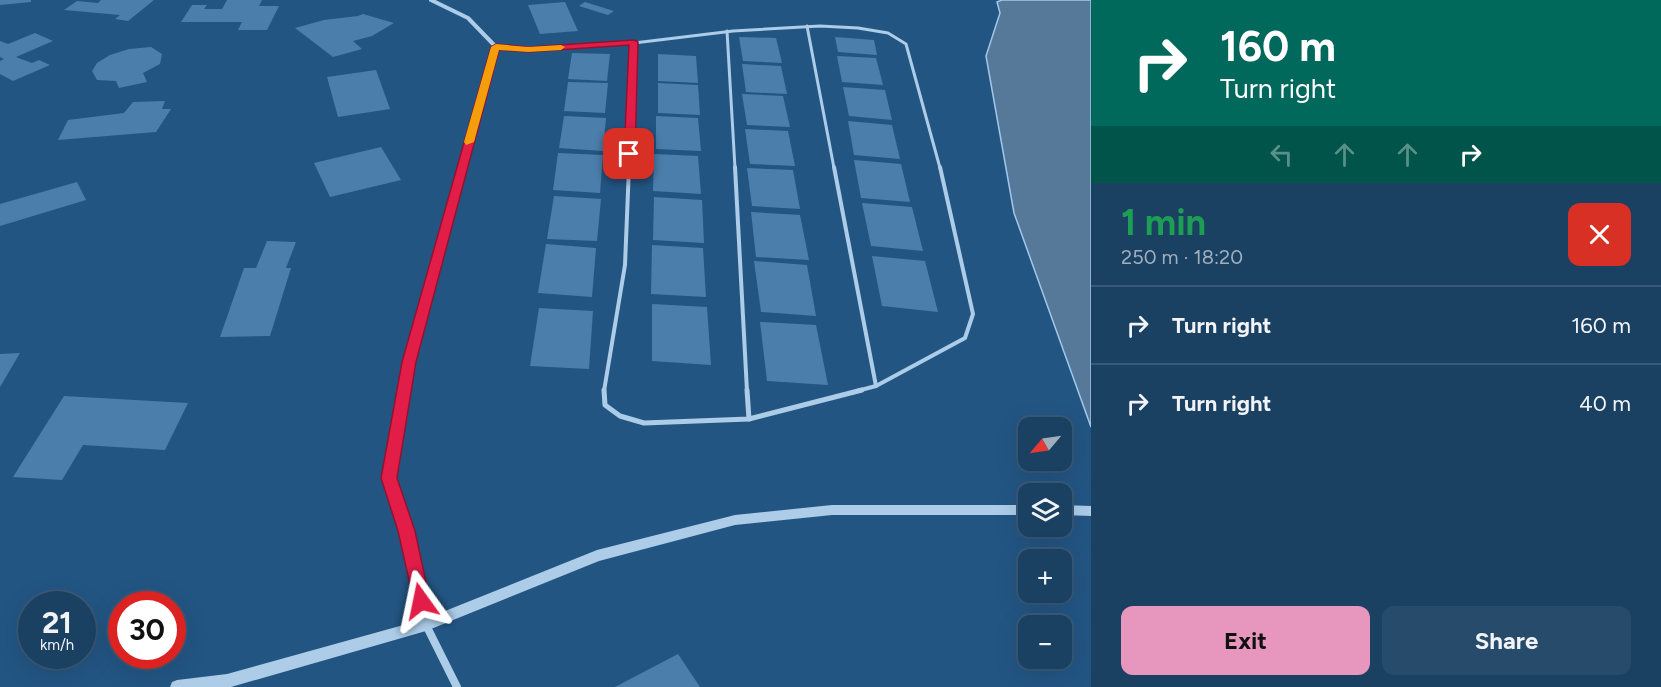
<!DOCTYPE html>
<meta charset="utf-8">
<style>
:root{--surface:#1a4062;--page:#274b6b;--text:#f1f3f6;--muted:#9fafbe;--line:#385977;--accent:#e797bd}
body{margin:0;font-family:Figtree,sans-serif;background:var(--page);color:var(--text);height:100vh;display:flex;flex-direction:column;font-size:22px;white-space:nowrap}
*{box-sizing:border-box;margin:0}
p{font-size:20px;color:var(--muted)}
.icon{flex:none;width:33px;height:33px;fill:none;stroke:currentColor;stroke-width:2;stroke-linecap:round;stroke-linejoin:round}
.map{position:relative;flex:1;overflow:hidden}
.sheet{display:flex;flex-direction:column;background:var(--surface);width:570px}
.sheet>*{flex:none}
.banner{background:#00695c;color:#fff;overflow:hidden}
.needle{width:39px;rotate:241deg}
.fabs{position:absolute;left:1018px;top:417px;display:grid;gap:12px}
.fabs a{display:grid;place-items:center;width:54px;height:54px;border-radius:12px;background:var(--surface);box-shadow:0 6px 24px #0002,0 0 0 2px var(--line);font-size:30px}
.speed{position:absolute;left:18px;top:591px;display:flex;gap:12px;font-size:30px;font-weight:700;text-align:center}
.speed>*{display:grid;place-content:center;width:78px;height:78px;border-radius:50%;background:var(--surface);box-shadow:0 6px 24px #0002,0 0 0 2px var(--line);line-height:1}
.speed small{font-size:15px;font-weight:400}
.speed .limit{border:9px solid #d22;background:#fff;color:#111}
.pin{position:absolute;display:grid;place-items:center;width:51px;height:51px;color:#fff;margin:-26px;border-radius:12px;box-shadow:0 3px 9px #0006}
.me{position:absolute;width:66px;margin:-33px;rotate:348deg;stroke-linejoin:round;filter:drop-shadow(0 0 4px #0008)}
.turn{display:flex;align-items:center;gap:21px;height:126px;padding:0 30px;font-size:27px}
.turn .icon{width:78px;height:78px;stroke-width:2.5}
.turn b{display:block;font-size:42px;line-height:51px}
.lanes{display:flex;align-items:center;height:57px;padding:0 30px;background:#0003;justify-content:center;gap:30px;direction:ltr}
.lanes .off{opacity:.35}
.round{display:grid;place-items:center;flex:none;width:63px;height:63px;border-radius:12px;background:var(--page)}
.overview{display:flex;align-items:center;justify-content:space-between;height:102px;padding:0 30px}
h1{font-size:36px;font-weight:700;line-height:45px;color:#1e9e55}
.button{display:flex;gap:12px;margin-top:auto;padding:12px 30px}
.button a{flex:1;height:69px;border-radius:12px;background:var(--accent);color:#111;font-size:24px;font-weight:700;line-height:69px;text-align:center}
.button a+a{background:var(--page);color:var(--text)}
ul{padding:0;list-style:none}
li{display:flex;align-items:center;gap:18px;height:78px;padding:0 30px;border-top:2px solid var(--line)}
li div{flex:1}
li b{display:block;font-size:22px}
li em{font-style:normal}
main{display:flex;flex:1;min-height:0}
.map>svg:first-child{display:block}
.water{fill:#56799a;stroke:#a0c7e9;stroke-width:1.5}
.building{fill:#4b7eab}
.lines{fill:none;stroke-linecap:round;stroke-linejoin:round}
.service-far2{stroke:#accce8;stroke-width:3}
.service-far1{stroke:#accce8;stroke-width:4}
.service{stroke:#accce8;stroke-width:5}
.minor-far2{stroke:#accce8;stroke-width:4}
.minor-far1{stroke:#accce8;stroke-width:5}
.minor{stroke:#accce8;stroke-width:8}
.tertiary{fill:#accce8;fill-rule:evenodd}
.route{fill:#e11d48;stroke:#92132f;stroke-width:1.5}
.slow{fill:#f59e0b}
</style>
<main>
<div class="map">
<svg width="1091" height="687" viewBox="0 0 1091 687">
<rect width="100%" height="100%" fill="#235583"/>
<polygon class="water" points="1002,0 1091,0 1091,427 1014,213 986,56 1000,13 997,2"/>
<g class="building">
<polygon points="0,0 31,0 31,2 0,5"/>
<polygon points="101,0 154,0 128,21 115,19 120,15 64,10 77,1 98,3"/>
<polygon points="227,0 262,0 259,6 279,6 267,30 238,30 242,22 181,22 192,5 207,5 204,9 222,9"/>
<polygon points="565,2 578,31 540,34 528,5"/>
<polygon points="585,2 614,11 608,15 579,6"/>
<polygon points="363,14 394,23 372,36 353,41 362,49 333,57 295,28 324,20 358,16"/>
<polygon points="35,33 53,41 16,57 32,63 39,60 50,65 13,81 0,74 0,61 4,59 0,57 0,41 8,44"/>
<polygon points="739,37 776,38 782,63 743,61"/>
<polygon points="835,37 874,40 877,55 838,52"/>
<polygon points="151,47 162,54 160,64 143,73 147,82 119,88 116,81 97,80 92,71 97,63 110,55 129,49"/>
<polygon points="572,53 610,54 607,81 568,79"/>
<polygon points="658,54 696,56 698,83 658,81"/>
<polygon points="837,56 876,58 883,85 842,82"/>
<polygon points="742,64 781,66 787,94 746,92"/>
<polygon points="376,70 390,109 338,117 327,77"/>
<polygon points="568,82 608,83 605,113 564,111"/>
<polygon points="658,83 698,85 700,115 658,113"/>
<polygon points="843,87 885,90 892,120 849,116"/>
<polygon points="742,94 783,96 790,127 747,125"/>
<polygon points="165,101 162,109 171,109 156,132 58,140 68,120 124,113 133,102"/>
<polygon points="564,116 606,118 603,151 559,148"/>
<polygon points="656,116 698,118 701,151 656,149"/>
<polygon points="848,121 892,125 900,159 854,155"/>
<polygon points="745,129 788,131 795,166 750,164"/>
<polygon points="381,147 401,180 330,197 314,163"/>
<polygon points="558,153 603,155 600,193 553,190"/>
<polygon points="654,154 698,156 701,194 653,191"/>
<polygon points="854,160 901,164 910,202 861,198"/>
<polygon points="747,168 793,170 800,209 752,206"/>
<polygon points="77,182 86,200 0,226 0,204"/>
<polygon points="554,196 601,199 597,241 547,239"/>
<polygon points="654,197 702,200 704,243 653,240"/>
<polygon points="862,203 912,207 923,251 871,246"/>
<polygon points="751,212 800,215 809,260 756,257"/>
<polygon points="267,241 296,242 286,268 291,268 270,336 220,337 244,268 256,268"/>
<polygon points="546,244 596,248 592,297 538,293"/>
<polygon points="652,245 703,248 706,297 651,294"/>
<polygon points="872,256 925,261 938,312 882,306"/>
<polygon points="754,261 807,265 816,316 761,312"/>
<polygon points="652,304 707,307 711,365 652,361"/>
<polygon points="539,308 593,311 589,369 530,366"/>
<polygon points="760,322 816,325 828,385 767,381"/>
<polygon points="20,353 0,387 0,354"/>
<polygon points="64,396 188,403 165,450 83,445 62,480 13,477"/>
<polygon points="678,654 700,687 615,687"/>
</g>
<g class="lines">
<g class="service-far2">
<polyline points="807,26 834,168"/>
<polyline points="727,31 735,168"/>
<polyline points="634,43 733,31 820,26 858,28 888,33 906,44 940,168"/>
<polyline points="496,47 547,48 634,43"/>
<polyline points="629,168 634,43"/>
</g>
<g class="service-far1">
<polyline points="735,167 747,391"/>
<polyline points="834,167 876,386"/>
<polyline points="604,391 625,265 629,167"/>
<polyline points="857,391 876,386 965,338 973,314 940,167"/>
</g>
<g class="service">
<polyline points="604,390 605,405 620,416 644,423 749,419 862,390"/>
<polyline points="747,390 749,419"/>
</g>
<polyline class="minor-far2" points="431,0 468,18 496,47 463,168"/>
<polyline class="minor-far1" points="404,391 409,362 463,167"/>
<polyline class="minor" points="404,390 389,478 406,531 426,625 457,687"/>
<g class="tertiary">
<polygon points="832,505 1029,505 1029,515 832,515 735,525 599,561 426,631 231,687 170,687 172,682 177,680 227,674 425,619 597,550 735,515"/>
<polygon points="1062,505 1091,506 1091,516 1062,515"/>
</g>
</g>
<polygon class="route" points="634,40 638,42 635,154 629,157 624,154 629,45 528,52 499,50 416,362 397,478 415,531 430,601 428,607 421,609 415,607 398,531 381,478 402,362 491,47 496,44 528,47"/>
<polygon class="slow" points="496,44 528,47 561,45 565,47 561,50 528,52 499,50 474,142 466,145 464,142 491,47"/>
</svg>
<div class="fabs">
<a><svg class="needle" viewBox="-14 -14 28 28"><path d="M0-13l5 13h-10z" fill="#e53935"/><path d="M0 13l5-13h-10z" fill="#9fafbe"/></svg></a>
<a><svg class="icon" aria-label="layers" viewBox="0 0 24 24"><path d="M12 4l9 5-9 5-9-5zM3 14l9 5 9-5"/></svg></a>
<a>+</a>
<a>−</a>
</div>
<div class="speed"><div>21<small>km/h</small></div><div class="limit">30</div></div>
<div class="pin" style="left:629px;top:154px;background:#d93025"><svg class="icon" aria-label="arrive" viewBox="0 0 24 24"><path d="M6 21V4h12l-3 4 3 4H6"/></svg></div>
<svg class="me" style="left:421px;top:601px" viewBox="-20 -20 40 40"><path d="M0-17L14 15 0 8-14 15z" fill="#e11d48" stroke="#fff" stroke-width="4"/></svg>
</div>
<section class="sheet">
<div class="banner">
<div class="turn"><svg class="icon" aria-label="right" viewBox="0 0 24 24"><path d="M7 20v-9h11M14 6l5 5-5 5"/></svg><div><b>160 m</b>Turn right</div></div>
<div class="lanes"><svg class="icon off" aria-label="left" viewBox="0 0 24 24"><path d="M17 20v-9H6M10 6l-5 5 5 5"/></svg><svg class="icon off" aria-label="ahead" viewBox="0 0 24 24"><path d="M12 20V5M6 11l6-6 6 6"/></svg><svg class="icon off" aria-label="ahead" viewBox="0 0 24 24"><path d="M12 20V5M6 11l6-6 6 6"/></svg><svg class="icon" aria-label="right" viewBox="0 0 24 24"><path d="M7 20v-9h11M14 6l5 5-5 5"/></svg></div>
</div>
<div class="overview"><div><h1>1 min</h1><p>250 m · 18:20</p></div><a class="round" style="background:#d93025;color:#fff"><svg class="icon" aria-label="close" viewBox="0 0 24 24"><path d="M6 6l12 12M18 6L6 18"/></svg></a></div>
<ul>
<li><svg class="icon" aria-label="right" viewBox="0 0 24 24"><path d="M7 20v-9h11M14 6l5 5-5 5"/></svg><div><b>Turn right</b></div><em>160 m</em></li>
<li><svg class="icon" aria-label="right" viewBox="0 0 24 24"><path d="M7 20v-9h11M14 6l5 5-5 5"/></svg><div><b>Turn right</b></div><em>40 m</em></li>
</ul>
<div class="button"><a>Exit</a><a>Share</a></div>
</section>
</main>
